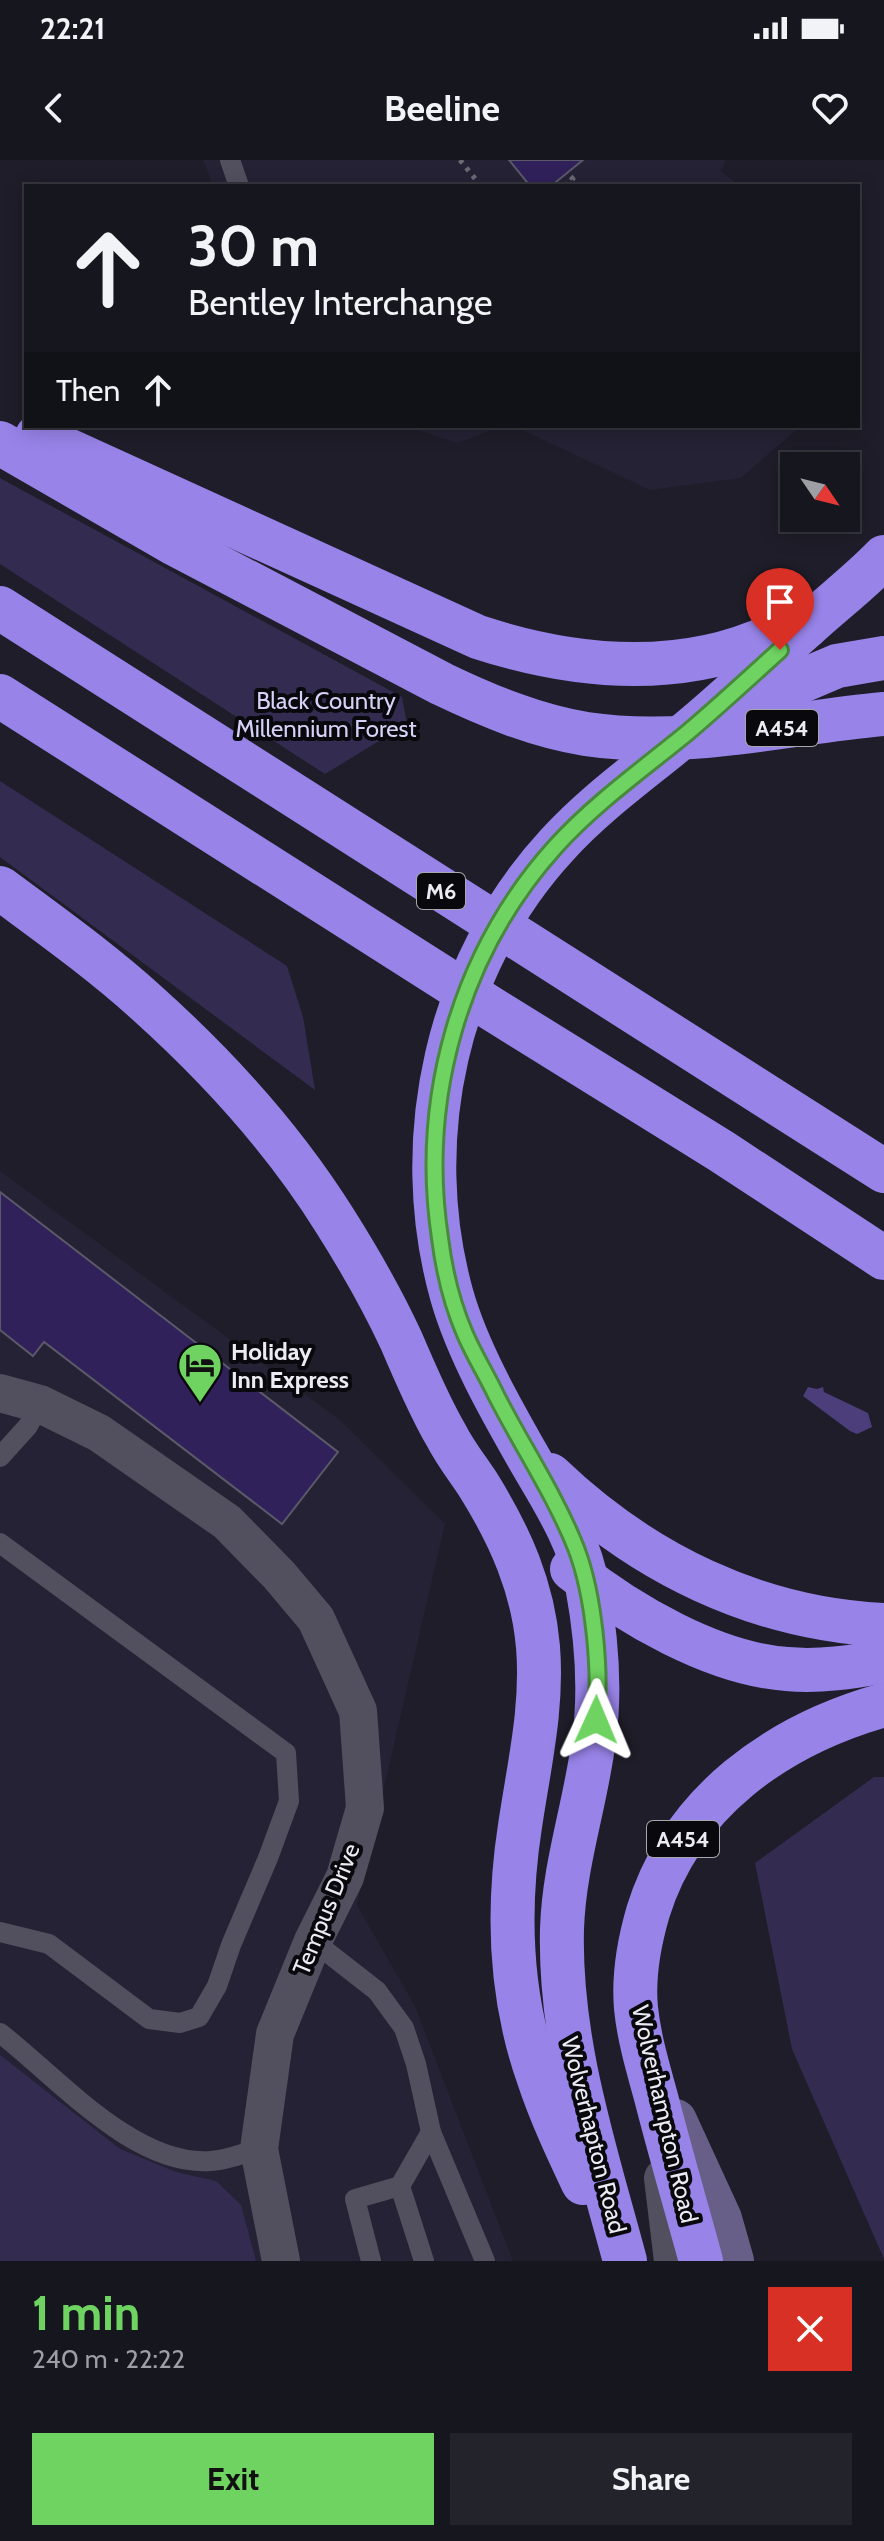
<!DOCTYPE html>
<meta charset="utf-8">
<style>
:root{--surface:#16161f;--page:#23232c;--text:#f1f3f6;--muted:#9e9fa4;--line:#35353d;--accent:#6ed360}
body{margin:0;font-family:Cabin,sans-serif;background:var(--page);color:var(--text);height:100vh;display:flex;flex-direction:column;font-size:30px;white-space:nowrap}
*{box-sizing:border-box;margin:0}
p{font-size:26px;color:var(--muted)}
.icon{flex:none;width:44px;height:44px;fill:none;stroke:currentColor;stroke-width:2;stroke-linecap:round;stroke-linejoin:round}
.map{position:relative;height:2101px;overflow:hidden}
.sheet{display:flex;flex-direction:column;background:var(--surface);flex:1}
.sheet>*{flex:none}
.guide{position:absolute;left:24px;top:24px;width:836px;height:244px;border-radius:0px;box-shadow:0 4px 20px #0003,0 0 0 2px var(--line);background:#16161f;color:var(--text);overflow:hidden}
.needle{width:52px;rotate:125deg}
.controls{position:absolute;left:780px;top:292px;display:grid;gap:16px}
.controls a{display:grid;place-items:center;width:80px;height:80px;border-radius:0px;background:var(--surface);box-shadow:0 4px 20px #0003,0 0 0 2px var(--line);font-size:40px}
.pin{position:absolute;display:grid;place-items:center;width:68px;height:68px;color:#fff;margin:-82px -34px;border-radius:50% 50% 50% 0;rotate:-45deg;box-shadow:0 0 8px #0007}
.pin .icon{rotate:45deg}
.me{position:absolute;width:88px;margin:-44px;rotate:1deg;stroke-linejoin:round;filter:drop-shadow(0 0 6px #0008)}
.turn{display:flex;align-items:center;gap:28px;height:168px;padding:0 32px;font-size:36px}
.turn .icon{width:104px;height:104px;stroke-width:2.5}
.turn b{display:block;font-size:56px;line-height:68px}
.then{display:flex;align-items:center;height:76px;padding:0 32px;background:#0003;gap:16px;font-size:30px}
.round{display:grid;place-items:center;flex:none;width:84px;height:84px;border-radius:0px;background:var(--page)}
.summary{display:flex;align-items:center;justify-content:space-between;height:136px;padding:0 32px}
h1{font-size:48px;font-weight:800;line-height:60px;color:var(--accent)}
.button{display:flex;gap:16px;margin-top:auto;padding:16px 32px}
.button a{flex:1;height:92px;border-radius:0px;background:var(--accent);color:#111;font-size:32px;font-weight:800;line-height:92px;text-align:center}
.button a+a{background:var(--page);color:var(--text)}
.status{display:flex;justify-content:space-between;align-items:center;height:56px;padding:0 40px;background:var(--surface);direction:ltr}
.status svg{height:22px;fill:currentColor}
header{display:flex;justify-content:space-between;align-items:center;height:104px;padding:0 32px;background:var(--surface);font-size:36px;font-weight:800}
.map>svg:first-child{display:block}
.built{fill:#252235}
.green{fill:#332c50}
.water{fill:#4b3e7a}
.building{fill:#30215b;stroke:#5b5968;stroke-width:2}
.lines{fill:none;stroke-linecap:round;stroke-linejoin:round}
.path{stroke:#6a6974;stroke-width:5;stroke-dasharray:4 6;stroke-linecap:butt}
.lane{stroke:#52505e;stroke-width:20}
.street{stroke:#52505e;stroke-width:38}
.secondary{stroke:#675f87;stroke-width:44}
.highway{stroke:#9883e8;stroke-width:44}
.route-casing{stroke:#48893e;stroke-width:20}
.route{stroke:#6ed360;stroke-width:14}
.labels{text-anchor:middle;dominant-baseline:central;stroke-width:8;stroke-linejoin:round;paint-order:stroke}
.shield{fill:#08080d;stroke:#a8a7af;stroke-width:2}
.shield-label{font-size:22px;font-weight:bold;fill:#ecebf4}
.park-label{font-size:24px;fill:#d6d1f6;stroke:#08080d}
.poi-label{font-size:24px;font-weight:bold;fill:#ecebf4;stroke:#08080d;text-anchor:start}
.street-label{font-size:24px;fill:#ecebf4;stroke:#08080d}
</style>
<div class="status"><b>22:21</b><svg viewBox="0 0 49 12"><path d="M0 12V9h3v3zM5 12V6h3v6zM10 12V3h3v9zM15 12V0h3v12zM26 1h20v11H26zM47 4h2v5h-2z"/></svg></div>
<header><svg class="icon" aria-label="back" viewBox="0 0 24 24"><path d="M15 5l-7 7 7 7"/></svg>Beeline<svg class="icon" aria-label="heart" viewBox="0 0 24 24"><path d="M12 20l-8-8c-3-5 5-10 8-4 3-6 11-1 8 4z"/></svg></header>
<div class="map">
<svg width="884" height="2101" viewBox="0 0 884 2101">
<rect width="100%" height="100%" fill="#1e1d29"/>
<g class="built">
<polygon points="203,0 726,0 721,11 739,26 213,26"/>
<polygon points="405,266 502,266 457,283"/>
<polygon points="514,266 801,266 741,318 650,330"/>
<polygon points="0,1011 340,1260 445,1364 357,1745 415,1846 513,2101 0,2101"/>
</g>
<g class="green">
<polygon points="0,318 402,537 407,564 325,614 0,404"/>
<polygon points="0,621 287,806 303,857 315,930 0,697"/>
<polygon points="874,1617 884,1617 884,2099 792,1889 755,1703"/>
<polygon points="0,1895 120,1989 176,2012 216,2021 241,2045 256,2101 0,2101"/>
</g>
<polygon class="water" points="808,1227 817,1229 823,1227 824,1232 868,1253 872,1267 857,1274 850,1271 803,1236"/>
<g class="building">
<polygon points="509,0 583,0 551,26 530,26"/>
<polygon points="0,1032 338,1292 282,1364 44,1182 33,1196 0,1170"/>
</g>
<g class="lines">
<g class="path">
<polyline points="460,0 481,26"/>
<polyline points="565,26 573,19 567,13"/>
</g>
<g class="lane">
<polyline points="230,0 239,26"/>
<polyline points="0,1297 28,1266 40,1244"/>
<polyline points="0,1383 286,1593 289,1641 268,1698 231,1785 217,1826 199,1857 180,1863 149,1859 49,1784 0,1772"/>
<polyline points="313,1781 377,1831 404,1868 416,1904 431,1972 485,2101"/>
<path d="M 0,1873 C 56,1916 134,2007 211,2001 C 227,2000 244,1993 259,1989"/>
<polyline points="400,2026 431,1972"/>
<polyline points="371,2101 355,2039 400,2026 424,2101"/>
</g>
<g class="street">
<polyline points="0,1233 40,1244 99,1273 227,1362 279,1415 316,1459 358,1551 365,1648 345,1717 313,1781 275,1874 259,1989 281,2101"/>
<polyline points="663,2018 673,2101"/>
</g>
<polyline class="secondary" points="675,1961 720,2059 732,2101"/>
<g class="highway">
<path d="M 37,276 L 478,477 C 579,510 691,519 787,468"/>
<path d="M 0,283 L 173,383 L 442,524 C 488,546 536,566 586,574 C 686,589 785,563 884,554"/>
<polyline points="0,448 884,1011"/>
<polyline points="0,536 489,847 721,991 884,1098"/>
<polyline points="729,552 837,506 884,498"/>
<path d="M 0,728 C 50,765 102,802 148,844 C 218,907 285,981 335,1061 C 359,1099 382,1139 401,1180 C 415,1212 428,1244 446,1275 C 455,1293 468,1309 479,1326 C 510,1376 533,1427 538,1487 C 543,1548 529,1605 520,1666 C 507,1750 510,1838 539,1919 C 551,1955 567,1989 583,2023"/>
<path d="M 550,1315 C 642,1403 756,1459 884,1465"/>
<path d="M 572,1409 C 628,1454 714,1504 787,1509 C 820,1512 852,1507 884,1501"/>
<path d="M 625,2101 C 596,1992 559,1883 562,1769 C 564,1704 586,1643 594,1579 C 601,1529 596,1474 587,1425 C 580,1381 553,1340 531,1302 C 502,1251 468,1192 452,1136 C 408,980 447,804 557,685 C 596,642 645,608 689,571 C 729,538 766,502 805,468 C 831,444 860,422 884,397"/>
<path d="M 701,2101 C 686,2046 670,1992 656,1937 C 648,1908 639,1878 636,1848 C 633,1815 639,1783 648,1752 C 682,1642 777,1575 884,1545"/>
</g>
</g>
<g class="lines">
<g class="route-casing">
<path id="route" d="M 596,1560 C 601,1510 594,1435 576,1388 C 555,1335 522,1286 496,1235 C 486,1214 474,1195 465,1174 C 452,1144 444,1110 440,1078 C 419,938 460,792 556,686 C 594,644 643,609 687,573 C 719,546 749,518 780,490"/>
</g>
<use href="#route" class="route"/>
</g>
<defs>
<g id="hotel-pin" transform="scale(2.3)"><path d="M0 17L-7.5 6A9.5 9.5 0 1 1 7.5 6Z" fill="#6ed360" stroke="#08080d"/><path d="M-6-4.5h1.5V1H6V5H4.5V3h-9V5H-6ZM-4 0a1.8 1.8 0 1 1 3.6 0ZM.5 0V-2.5h3Q6-2.5 6 0Z" fill="#111"/></g>
</defs>
<g fill-rule="evenodd">
<use href="#hotel-pin" x="200" y="1205"/>
</g>
<g class="labels">
<g class="shield">
<rect x="746" y="550" width="72" height="36" rx="6"/>
<rect x="417" y="713" width="48" height="36" rx="6"/>
<rect x="647" y="1661" width="72" height="36" rx="6"/>
</g>
<g class="shield-label">
<text x="782" y="568">A454</text>
<text x="441" y="731">M6</text>
<text x="683" y="1679">A454</text>
</g>
<g class="park-label">
<text x="326" y="540">Black Country<tspan x="326" dy="28">Millennium Forest</tspan></text>
</g>
<g class="poi-label">
<text x="231" y="1191">Holiday<tspan x="231" dy="28">Inn Express</tspan></text>
</g>
<g class="street-label">
<text transform="translate(326 1749) rotate(-68)">Tempus Drive</text>
<text transform="translate(665 1954) rotate(77)">Wolverhampton Road</text>
<text transform="translate(594 1975) rotate(76)">Wolverhapton Road</text>
</g>
</g>
</svg>
<div class="controls">
<a><svg class="needle" viewBox="-14 -14 28 28"><path d="M0-13l5 13h-10z" fill="#e53935"/><path d="M0 13l5-13h-10z" fill="#9e9fa4"/></svg></a>
</div>
<div class="pin" style="left:780px;top:490px;background:#d93025"><svg class="icon" aria-label="arrive" viewBox="0 0 24 24"><path d="M6 21V4h12l-3 4 3 4H6"/></svg></div>
<svg class="me" style="left:596px;top:1560px" viewBox="-20 -20 40 40"><path d="M0-17L14 15 0 8-14 15z" fill="#6ed360" stroke="#fff" stroke-width="4"/></svg>
<div class="guide">
<div class="turn"><svg class="icon" aria-label="ahead" viewBox="0 0 24 24"><path d="M12 20V5M6 11l6-6 6 6"/></svg><div><b>30 m</b>Bentley Interchange</div></div>
<div class="then">Then<svg class="icon" aria-label="ahead" viewBox="0 0 24 24"><path d="M12 20V5M6 11l6-6 6 6"/></svg></div>
</div>
</div>
<section class="sheet">
<div class="summary"><div><h1>1 min</h1><p>240 m · 22:22</p></div><a class="round" style="background:#d93025;color:#fff"><svg class="icon" aria-label="close" viewBox="0 0 24 24"><path d="M6 6l12 12M18 6L6 18"/></svg></a></div>
<div class="button"><a>Exit</a><a>Share</a></div>
</section>
